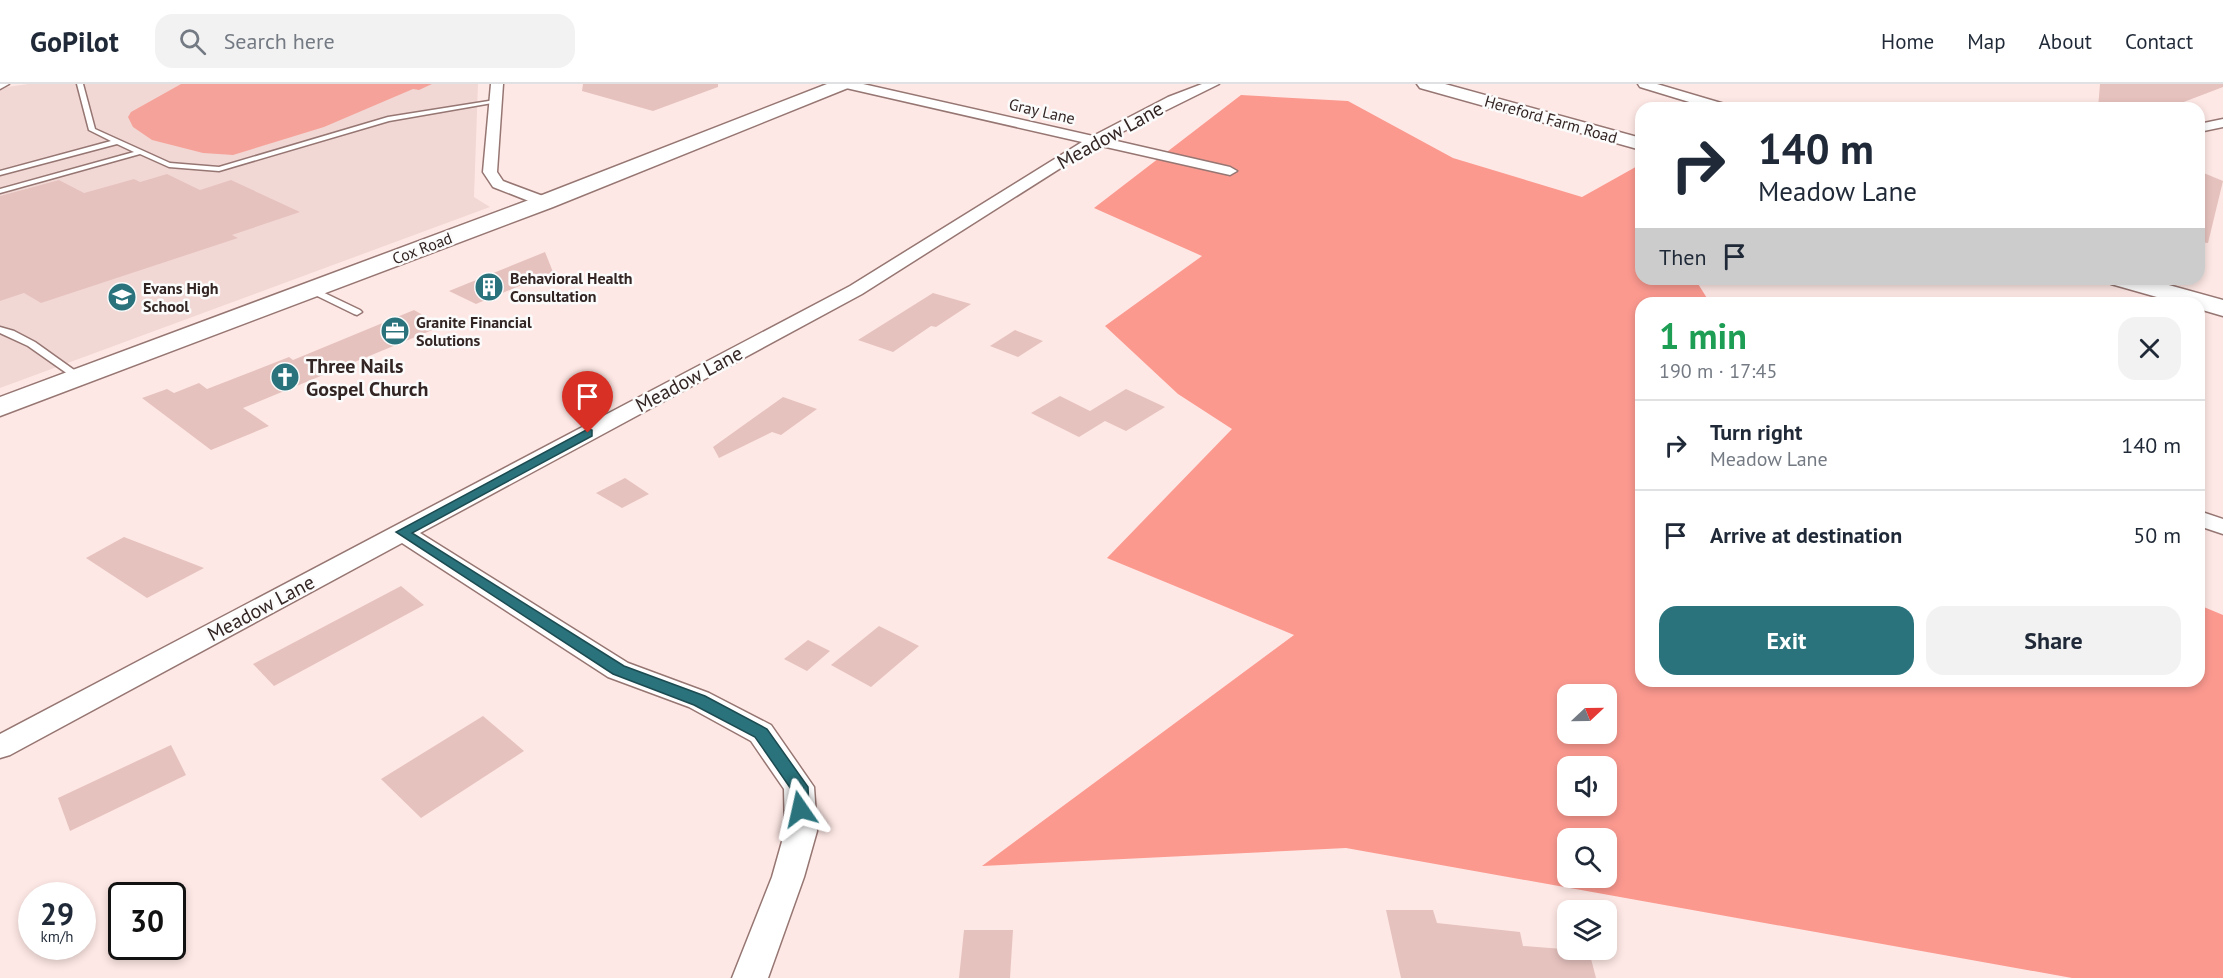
<!DOCTYPE html>
<meta charset="utf-8">
<style>
:root{--surface:#fff;--page:#f2f2f3;--text:#1f2937;--muted:#747a83;--line:#e0e1e3;--accent:#2a737c}
body{margin:0;font-family:"PT Sans",sans-serif;background:var(--page);color:var(--text);height:100vh;display:flex;flex-direction:column;font-size:22px;white-space:nowrap}
*{box-sizing:border-box;margin:0}
p{font-size:20px;color:var(--muted)}
.icon{flex:none;width:33px;height:33px;fill:none;stroke:currentColor;stroke-width:2;stroke-linecap:round;stroke-linejoin:round}
.map{position:relative;flex:1;overflow:hidden}
.panel{position:absolute;left:1635px;top:213px;width:570px;height:390px;display:flex;flex-direction:column;background:var(--surface);border-radius:18px;box-shadow:0 3px 9px #0003}
.panel>*{flex:none}
.hud{position:absolute;left:1635px;top:18px;width:570px;height:183px;border-radius:18px;box-shadow:0 3px 9px #0003;background:#fff;color:var(--text);overflow:hidden}
.needle{width:39px;rotate:68deg}
.fabs{position:absolute;left:1557px;top:600px;display:grid;gap:12px}
.fabs a{display:grid;place-items:center;width:60px;height:60px;border-radius:12px;background:var(--surface);box-shadow:0 3px 9px #0003;font-size:30px}
.speed{position:absolute;left:18px;top:798px;display:flex;gap:12px;font-size:30px;font-weight:700;text-align:center}
.speed>*{display:grid;place-content:center;width:78px;height:78px;border-radius:50%;background:var(--surface);box-shadow:0 3px 9px #0003;line-height:1}
.speed small{font-size:15px;font-weight:400}
.speed .limit{border:3px solid #111;border-radius:9px;background:#fff;color:#111}
.pin{position:absolute;display:grid;place-items:center;width:51px;height:51px;color:#fff;margin:-62px -26px;border-radius:50% 50% 50% 0;rotate:-45deg;box-shadow:0 0 6px #0007}
.pin .icon{rotate:45deg}
.me{position:absolute;width:66px;margin:-33px;rotate:349deg;stroke-linejoin:round;filter:drop-shadow(0 0 4px #0008)}
.turn{display:flex;align-items:center;gap:21px;height:126px;padding:0 24px;font-size:27px}
.turn .icon{width:78px;height:78px;stroke-width:2.5}
.turn b{display:block;font-size:42px;line-height:51px}
.then{display:flex;align-items:center;height:57px;padding:0 24px;background:#0003;gap:12px;font-size:22px}
.round{display:grid;place-items:center;flex:none;width:63px;height:63px;border-radius:18px;background:var(--page)}
.overview{display:flex;align-items:center;justify-content:space-between;height:102px;padding:0 24px}
h1{font-size:36px;font-weight:700;line-height:45px;color:#1e9e55}
.button{display:flex;gap:12px;margin-top:auto;padding:12px 24px}
.button a{flex:1;height:69px;border-radius:18px;background:var(--accent);color:#fff;font-size:24px;font-weight:700;line-height:69px;text-align:center}
.button a+a{background:var(--page);color:var(--text)}
ul{padding:0;list-style:none}
li{display:flex;align-items:center;gap:18px;height:90px;padding:0 24px;border-top:2px solid var(--line)}
li div{flex:1}
li b{display:block;font-size:22px}
li em{font-style:normal}
header{display:flex;align-items:center;gap:36px;box-sizing:border-box;height:84px;padding:0 30px;background:var(--surface);border-bottom:2px solid var(--line)}
header strong{font-size:28px}
nav{display:flex;gap:33px;margin-inline-start:auto;font-size:21px}
.search{width:420px;height:54px;background:var(--page);display:flex;align-items:center;gap:15px;box-sizing:border-box;padding:0 21px;border-radius:18px;color:var(--muted);font-size:22px}
.map>svg:first-child{display:block}
.built{fill:#f2d8d5}
.green{fill:#f5a39a}
.forest{fill:#fb998f;fill-rule:evenodd}
.building{fill:#e6c2be}
.lines{fill:none;stroke-linecap:round;stroke-linejoin:round}
.lane-casing{stroke:#967672;stroke-width:3}
.street-casing{stroke:#967672;stroke-width:3}
.secondary-casing{stroke:#967672;stroke-width:3}
.lane{fill:#fff;fill-rule:evenodd}
.street{fill:#fff;fill-rule:evenodd}
.secondary{fill:#fff;fill-rule:evenodd}
.route{fill:#2a737c;stroke:#1b4b51;stroke-width:1.5}
.labels{text-anchor:middle;dominant-baseline:central;stroke-width:5;stroke-linejoin:round;paint-order:stroke}
.far-street-label{font-size:16px;fill:#322523;stroke:#fbfbfb}
.far-poi-label{font-size:16px;font-weight:bold;fill:#322523;stroke:#fbfbfb;text-anchor:start}
.street-label{font-size:20px;fill:#322523;stroke:#fbfbfb}
.poi-label{font-size:20px;font-weight:bold;fill:#322523;stroke:#fbfbfb;text-anchor:start}
</style>
<header>
<strong>GoPilot</strong>
<div class="search"><svg class="icon" aria-label="search" viewBox="0 0 24 24"><circle cx="10" cy="10" r="6"/><path d="M15 15l6 6"/></svg>Search here</div>
<nav><a>Home</a><a>Map</a><a>About</a><a>Contact</a></nav>
</header>
<div class="map">
<svg width="2223" height="894" viewBox="0 0 2223 894">
<rect width="100%" height="100%" fill="#fee8e5"/>
<polygon class="built" points="28,0 478,0 474,113 490,123 0,304 0,4"/>
<polygon class="green" points="181,0 432,0 419,6 413,5 324,43 233,71 203,69 152,56 133,43 128,33 131,28"/>
<path class="forest" d="M 1241,11 L 1348,17 L 1453,74 L 1582,113 L 1641,80 L 1641,195 L 1695,195 L 1710,219 L 1641,219 L 1641,597 L 2199,597 L 2199,521 L 2223,531 L 2223,894 L 2072,894 L 1346,764 L 982,782 L 1294,551 L 1107,474 L 1232,345 L 1178,310 L 1105,242 L 1202,172 L 1094,124 ZM 1568,610 L 1606,610 L 1606,650 L 1568,650 ZM 1568,682 L 1606,682 L 1606,722 L 1568,722 ZM 1568,754 L 1606,754 L 1606,794 L 1568,794 Z"/>
<g class="building">
<polygon points="583,0 718,0 718,3 653,27 582,7"/>
<polygon points="2100,0 2223,0 2223,3 2168,24 2098,24"/>
<polygon points="2199,87 2223,97 2208,159 2199,158"/>
<polygon points="167,90 200,106 231,96 300,128 232,151 238,154 41,219 24,209 0,217 0,112 59,96 84,109 134,95 140,98"/>
<polygon points="545,168 553,188 476,220 449,207"/>
<polygon points="933,209 971,220 936,243 931,242 893,268 858,256"/>
<polygon points="414,226 442,242 243,324 269,342 211,366 142,314 167,305 174,309 199,299 207,305 289,273 293,276"/>
<polygon points="1015,246 1043,257 1018,273 990,262"/>
<polygon points="1126,305 1165,323 1126,347 1105,337 1079,353 1031,329 1060,312 1090,327"/>
<polygon points="783,313 817,325 781,351 772,348 719,374 713,363"/>
<polygon points="625,394 649,410 622,424 596,409"/>
<polygon points="124,453 204,484 147,514 86,474"/>
<polygon points="401,502 424,521 274,602 253,580"/>
<polygon points="879,542 919,562 871,603 831,581"/>
<polygon points="808,556 830,567 807,587 784,575"/>
<polygon points="483,632 524,667 421,734 381,695"/>
<polygon points="171,661 186,691 70,747 58,714"/>
<polygon points="1386,826 1433,826 1437,839 1520,848 1523,862 1589,867 1596,894 1401,894"/>
<polygon points="964,846 1013,846 1010,894 959,894"/>
</g>
<g class="lines">
<g class="lane-casing">
<g id="lane">
<polygon points="77,0 83,0 95,45 170,79 219,83 388,33 495,16 498,18 389,37 219,87 169,83 140,70 0,109 0,105 134,68 117,60 0,91 0,87 111,57 89,46"/>
<polygon points="312,203 360,226 362,228 357,231 354,230 309,208 309,204"/>
<polygon points="0,243 14,247 35,258 84,293 79,296 75,295 28,262 0,249"/>
</g>
</g>
<g class="street-casing">
<g id="street">
<polygon points="0,0 9,0 0,5"/>
<polygon points="491,0 503,0 497,88 503,97 551,115 553,118 551,121 539,121 493,103 483,88"/>
<polygon points="840,0 863,0 1093,52 1168,13 1202,0 1219,0 1108,55 1230,83 1237,87 1230,91 1097,61 862,210 420,449 628,579 709,609 771,641 814,703 817,747 804,793 768,894 732,894 772,793 785,747 784,705 751,657 689,623 608,593 402,459 10,671 0,674 0,650 850,202 1082,58 846,4"/>
<polygon points="1638,0 1657,0 1728,21 1730,24 1709,24 1640,3"/>
<polygon points="2223,35 2223,43 2199,48 2199,40"/>
<polygon points="2199,427 2223,435 2223,450 2199,442"/>
</g>
</g>
<g class="secondary-casing">
<g id="secondary">
<polygon points="827,0 851,0 848,4 553,123 0,332 0,313 537,113"/>
<polygon points="1417,0 1445,0 1641,54 1641,66 1420,4"/>
<polygon points="2108,195 2147,195 2223,216 2223,232 2199,225 2199,219 2178,219 2111,200"/>
</g>
</g>
<use href="#lane" class="lane"/>
<use href="#street" class="street"/>
<use href="#secondary" class="secondary"/>
</g>
<polygon class="route" points="588,345 592,346 592,352 412,449 624,582 705,612 767,645 808,703 809,725 806,730 800,732 794,730 791,725 791,705 755,653 694,621 613,590 396,448"/>
<defs>
<g id="building-disc" transform="scale(1.5)"><circle r="9.5" fill="#2a737c" stroke="#fbfbfb"/><path d="M-4-6H4V6H1V3H-1V6H-4ZM-2.5-4.3h1.7v1.8h-1.7ZM.8-4.3h1.7v1.8H.8ZM-2.5-1h1.7V.8h-1.7ZM.8-1h1.7V.8H.8Z" fill="#fff"/></g>
<g id="school-disc" transform="scale(1.5)"><circle r="9.5" fill="#2a737c" stroke="#fbfbfb"/><path d="M0-5L7-2L0 1L-7-2ZM-4 1L0 2.5L4 1V4Q0 6-4 4Z" fill="#fff"/></g>
<g id="office-disc" transform="scale(1.5)"><circle r="9.5" fill="#2a737c" stroke="#fbfbfb"/><path d="M-6-3h4V-5.5h4V-3h4V5H-6ZM-1-4.5V-3h2v-1.5ZM-6 0V1H6V0Z" fill="#fff"/></g>
<g id="church-disc" transform="scale(1.5)"><circle r="9.5" fill="#2a737c" stroke="#fbfbfb"/><path d="M-1.2-6h2.4v3.5h3.3v2.4h-3.3V6h-2.4V-.1h-3.3v-2.4h3.3Z" fill="#fff"/></g>
</defs>
<g fill-rule="evenodd">
<use href="#building-disc" x="489" y="203"/>
<use href="#school-disc" x="122" y="213"/>
<use href="#office-disc" x="395" y="247"/>
<use href="#church-disc" x="285" y="293"/>
</g>
<g class="labels">
<g class="far-street-label">
<text transform="translate(1042 27) rotate(13)">Gray Lane</text>
<text transform="translate(1551 35) rotate(16)">Hereford Farm Road</text>
<text transform="translate(422 164) rotate(-21)">Cox Road</text>
</g>
<g class="far-poi-label">
<text x="510" y="194">Behavioral Health<tspan x="510" dy="18">Consultation</tspan></text>
<text x="143" y="204">Evans High<tspan x="143" dy="18">School</tspan></text>
<text x="416" y="238">Granite Financial<tspan x="416" dy="18">Solutions</tspan></text>
</g>
<g class="street-label">
<text transform="translate(1110 51) rotate(-29)">Meadow Lane</text>
<text transform="translate(689 295) rotate(-28)">Meadow Lane</text>
<text transform="translate(261 524) rotate(-28)">Meadow Lane</text>
</g>
<g class="poi-label">
<text x="306" y="282">Three Nails<tspan x="306" dy="23">Gospel Church</tspan></text>
</g>
</g>
</svg>
<div class="fabs">
<a><svg class="needle" viewBox="-14 -14 28 28"><path d="M0-13l5 13h-10z" fill="#e53935"/><path d="M0 13l5-13h-10z" fill="#747a83"/></svg></a>
<a><svg class="icon" aria-label="sound" viewBox="0 0 24 24"><path d="M4 9h4l5-4v14l-5-4H4zM17 9q2 3 0 6"/></svg></a>
<a><svg class="icon" aria-label="search" viewBox="0 0 24 24"><circle cx="10" cy="10" r="6"/><path d="M15 15l6 6"/></svg></a>
<a><svg class="icon" aria-label="layers" viewBox="0 0 24 24"><path d="M12 4l9 5-9 5-9-5zM3 14l9 5 9-5"/></svg></a>
</div>
<div class="speed"><div>29<small>km/h</small></div><div class="limit">30</div></div>
<div class="pin" style="left:588px;top:349px;background:#d93025"><svg class="icon" aria-label="arrive" viewBox="0 0 24 24"><path d="M6 21V4h12l-3 4 3 4H6"/></svg></div>
<svg class="me" style="left:800px;top:725px" viewBox="-20 -20 40 40"><path d="M0-17L14 15 0 8-14 15z" fill="#2a737c" stroke="#fff" stroke-width="4"/></svg>
<div class="hud">
<div class="turn"><svg class="icon" aria-label="right" viewBox="0 0 24 24"><path d="M7 20v-9h11M14 6l5 5-5 5"/></svg><div><b>140 m</b>Meadow Lane</div></div>
<div class="then">Then<svg class="icon" aria-label="arrive" viewBox="0 0 24 24"><path d="M6 21V4h12l-3 4 3 4H6"/></svg></div>
</div>
<section class="panel">
<div class="overview"><div><h1>1 min</h1><p>190 m · 17:45</p></div><a class="round"><svg class="icon" aria-label="close" viewBox="0 0 24 24"><path d="M6 6l12 12M18 6L6 18"/></svg></a></div>
<ul>
<li><svg class="icon" aria-label="right" viewBox="0 0 24 24"><path d="M7 20v-9h11M14 6l5 5-5 5"/></svg><div><b>Turn right</b><p>Meadow Lane</p></div><em>140 m</em></li>
<li><svg class="icon" aria-label="arrive" viewBox="0 0 24 24"><path d="M6 21V4h12l-3 4 3 4H6"/></svg><div><b>Arrive at destination</b></div><em>50 m</em></li>
</ul>
<div class="button"><a>Exit</a><a>Share</a></div>
</section>
</div>
